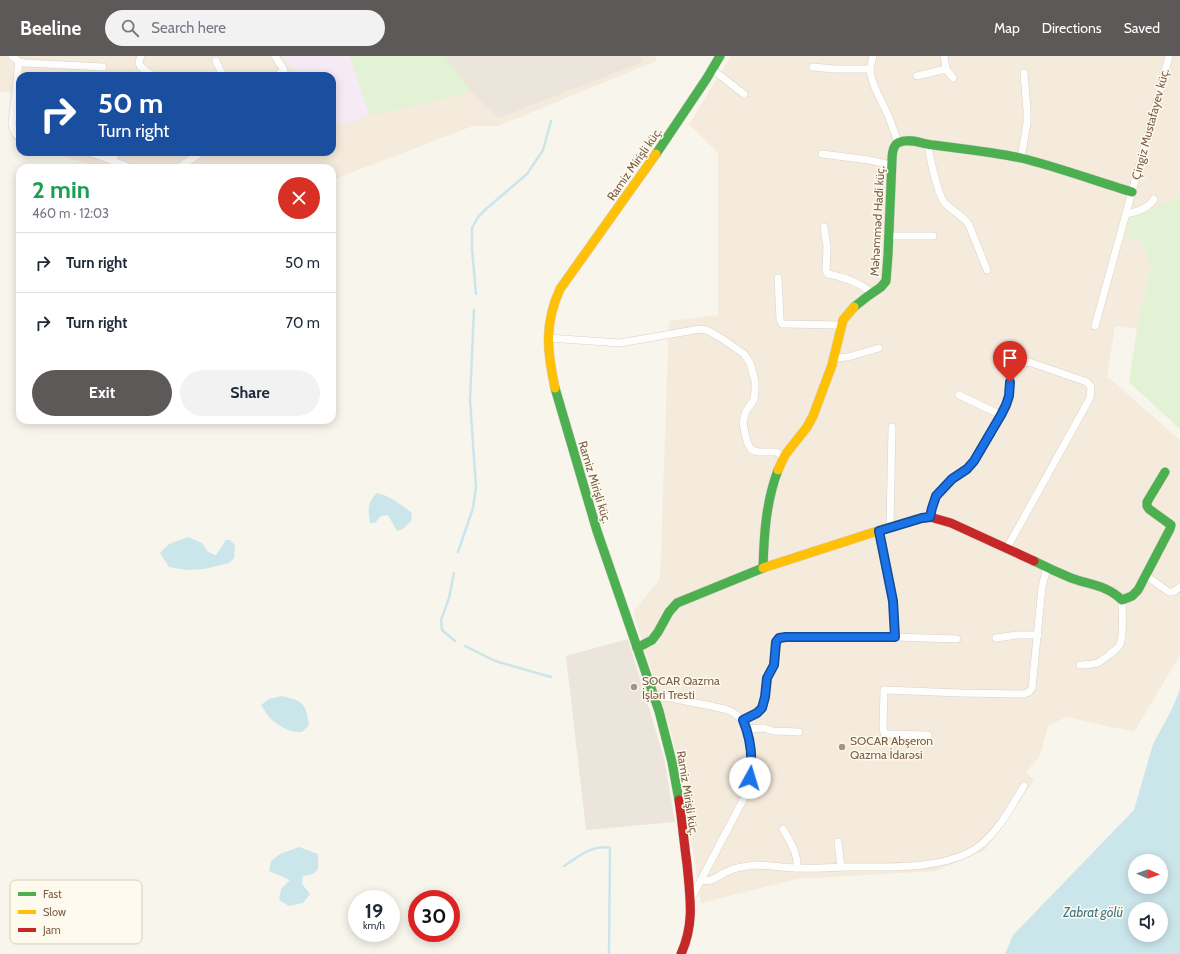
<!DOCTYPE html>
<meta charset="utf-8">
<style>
:root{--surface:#fff;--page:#f2f2f3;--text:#1f2937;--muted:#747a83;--line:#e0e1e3;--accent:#5c5958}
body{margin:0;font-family:Cabin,sans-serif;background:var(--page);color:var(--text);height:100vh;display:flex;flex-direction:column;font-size:15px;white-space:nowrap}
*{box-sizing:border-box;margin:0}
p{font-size:13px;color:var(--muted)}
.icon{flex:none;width:22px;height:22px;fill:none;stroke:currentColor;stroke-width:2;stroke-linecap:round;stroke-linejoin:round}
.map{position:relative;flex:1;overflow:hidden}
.side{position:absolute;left:16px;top:108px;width:320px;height:260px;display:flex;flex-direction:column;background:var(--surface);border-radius:12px;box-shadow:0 2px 10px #0003}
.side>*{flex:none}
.top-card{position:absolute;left:16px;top:16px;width:320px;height:84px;border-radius:12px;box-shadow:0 2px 10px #0003;background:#1a4fa0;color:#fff;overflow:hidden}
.needle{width:26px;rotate:92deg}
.fabs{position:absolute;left:1128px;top:798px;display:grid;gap:8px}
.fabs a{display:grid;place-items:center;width:40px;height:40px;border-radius:50%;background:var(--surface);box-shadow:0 2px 10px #0003;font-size:20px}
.speed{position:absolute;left:348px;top:834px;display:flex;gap:8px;font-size:20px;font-weight:700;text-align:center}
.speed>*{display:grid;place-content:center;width:52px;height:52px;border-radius:50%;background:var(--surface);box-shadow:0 2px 10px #0003;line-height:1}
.speed small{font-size:10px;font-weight:400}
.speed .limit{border:6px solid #d22;background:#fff;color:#111}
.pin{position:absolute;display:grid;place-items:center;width:34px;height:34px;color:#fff;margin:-41px -17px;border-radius:50% 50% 50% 0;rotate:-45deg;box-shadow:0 0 4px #0007}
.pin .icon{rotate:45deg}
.me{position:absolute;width:44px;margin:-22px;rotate:6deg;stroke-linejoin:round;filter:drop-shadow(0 0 3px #0008)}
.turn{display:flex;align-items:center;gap:14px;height:84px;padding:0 16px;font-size:18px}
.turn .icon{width:52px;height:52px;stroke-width:2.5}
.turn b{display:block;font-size:28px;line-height:34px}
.round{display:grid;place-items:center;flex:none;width:42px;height:42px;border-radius:21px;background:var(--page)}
.summary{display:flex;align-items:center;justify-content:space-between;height:68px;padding:0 16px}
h1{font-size:24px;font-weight:700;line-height:30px;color:#1e9e55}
.button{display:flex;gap:8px;margin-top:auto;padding:8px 16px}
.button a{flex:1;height:46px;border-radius:24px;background:var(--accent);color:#fff;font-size:16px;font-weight:700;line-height:46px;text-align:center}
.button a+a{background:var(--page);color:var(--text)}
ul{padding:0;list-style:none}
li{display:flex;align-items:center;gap:12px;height:60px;padding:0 16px;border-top:1px solid var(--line)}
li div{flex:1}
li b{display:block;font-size:15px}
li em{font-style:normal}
header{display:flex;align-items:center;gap:24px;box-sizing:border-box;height:56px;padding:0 20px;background:var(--accent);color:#fff}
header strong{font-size:19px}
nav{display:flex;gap:22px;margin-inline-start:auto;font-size:14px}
.search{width:280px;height:36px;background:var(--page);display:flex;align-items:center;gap:10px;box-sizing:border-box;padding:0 14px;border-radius:22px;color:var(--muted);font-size:15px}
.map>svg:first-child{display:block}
.residential{fill:#f5ebdc}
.industrial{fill:#ebe5dc}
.education{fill:#f6ebf4}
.green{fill:#e3f1d5}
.water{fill:#cbe6eb;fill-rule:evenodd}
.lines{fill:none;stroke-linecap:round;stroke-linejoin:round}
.stream{stroke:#cbe6eb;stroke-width:2.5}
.street-casing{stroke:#d8d2ca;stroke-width:8}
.fast-casing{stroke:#d8d2ca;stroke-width:10}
.slow-casing{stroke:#d8d2ca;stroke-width:10}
.jam-casing{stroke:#d8d2ca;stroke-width:10}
.street{stroke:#fefefc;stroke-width:7}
.fast{stroke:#4caf50;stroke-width:9}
.slow{stroke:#ffc107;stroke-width:9}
.jam{stroke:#c62828;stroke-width:9}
.route-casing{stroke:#114b97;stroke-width:10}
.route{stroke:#1a73e8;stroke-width:7}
.poi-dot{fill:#a79381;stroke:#fffaee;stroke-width:1.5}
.labels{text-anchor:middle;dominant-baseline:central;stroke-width:3;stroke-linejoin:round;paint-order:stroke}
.street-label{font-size:12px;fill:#7b5e48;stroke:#fffaee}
.poi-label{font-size:12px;fill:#7b5e48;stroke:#fffaee;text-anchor:start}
.water-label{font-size:13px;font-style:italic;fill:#3c7688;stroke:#fffaee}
.key{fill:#fffaee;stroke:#d7cbbc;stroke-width:1}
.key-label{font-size:11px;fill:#7b5e48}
</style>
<header>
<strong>Beeline</strong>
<div class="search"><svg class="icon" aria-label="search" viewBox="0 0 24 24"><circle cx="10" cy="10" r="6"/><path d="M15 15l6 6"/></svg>Search here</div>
<nav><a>Map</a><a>Directions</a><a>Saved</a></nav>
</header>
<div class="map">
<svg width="1180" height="898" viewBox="0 0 1180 898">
<rect width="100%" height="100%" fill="#f8f5ec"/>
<g class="residential">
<polygon points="0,0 655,0 656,5 498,70 473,70 332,124 332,112 100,112 54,97 54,96 332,96 332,20 20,20 20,34 0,36"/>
<polygon points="731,0 1180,0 1180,139 1129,164 1141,185 1151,211 1137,273 1115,270 1107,320 1180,384 1180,600 1177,604 1134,676 1066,661 1048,670 1040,700 1026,716 1034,724 985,794 936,815 797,823 701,847 683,730 672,680 633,556 660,523 669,265 718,259 718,97 689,68"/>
</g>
<g class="industrial">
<polygon points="445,0 640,0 643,6 499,62 471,36"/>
<polygon points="628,583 664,702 675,766 586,774 566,600"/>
</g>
<polygon class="education" points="282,0 350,0 370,60 339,69 332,60 332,20 299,20"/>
<g class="green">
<polygon points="350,0 445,0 471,36 370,60"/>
<polygon points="1180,139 1180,373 1129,326 1137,273 1151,211 1141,185 1127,181 1129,164"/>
</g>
<g class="water">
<path d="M 377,437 C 391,440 401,449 412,457 L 411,465 L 403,473 L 397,475 L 388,459 L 381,460 L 375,467 L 370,467 C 368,455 367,446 377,437 Z"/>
<polygon points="188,481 202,487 208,496 216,499 226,484 230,484 235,489 234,502 229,507 204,513 186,514 169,511 160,497 169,488"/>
<path d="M 1180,633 L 1180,898 L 1005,898 L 1013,879 L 1134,754 L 1153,688 L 1172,653 ZM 1135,805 L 1161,805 L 1161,831 L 1135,831 ZM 1135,853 L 1161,853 L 1161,879 L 1135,879 Z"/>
<path d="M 282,640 C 303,645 306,647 309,669 L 302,676 C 290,677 278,670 270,662 C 267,659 264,653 261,649 L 269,643 Z"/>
<polygon points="299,791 318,798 318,813 313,818 303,820 302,828 310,838 303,847 289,850 279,844 281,833 290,824 269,815 271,805 280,798"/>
</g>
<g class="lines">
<g class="stream">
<polyline points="476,238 472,193 472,172 478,161 486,153 527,118 543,94 551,65"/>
<polyline points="458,496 473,452 476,431 470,343 474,254"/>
<polyline points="454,517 449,542 441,564 442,574 455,585"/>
<polyline points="465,590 495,605 551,621"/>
<path d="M 564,810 C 578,801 592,788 610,792 L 609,898"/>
</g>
<g class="street-casing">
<g id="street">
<polyline points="12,0 19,6 25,7 103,11"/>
<polyline points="141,0 139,6 140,10 152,20"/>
<polyline points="275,0 284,14 277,20"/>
<polyline points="873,0 870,13 871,20 875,32 888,59 898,86"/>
<polyline points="944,0 946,13 953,22"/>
<polyline points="216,5 223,20"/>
<path d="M 19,6 L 12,68 C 13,74 15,79 20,82"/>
<polyline points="813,11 834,13 870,13"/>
<polyline points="713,14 744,38"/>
<polyline points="917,20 946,13"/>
<path d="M 928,89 C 930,102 937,136 944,146 C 951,155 963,159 969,169 L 987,214"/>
<path d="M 86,96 C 102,99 116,107 132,112"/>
<polyline points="822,98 869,104 891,109"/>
<polyline points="1021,102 1027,67 1027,54 1024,17"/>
<polyline points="113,105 115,96"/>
<polyline points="178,112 202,96"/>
<path d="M 1126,158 C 1136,156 1149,152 1154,143"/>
<path d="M 824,171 L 827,191 L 826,215 L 828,218 C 845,221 859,226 872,237"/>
<polyline points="890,180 933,180"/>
<polyline points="778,222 780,264 782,268 841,269"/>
<polyline points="1095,270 1157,45 1169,0"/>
<polyline points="548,282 620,287 700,273 707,274 714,278 724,284 744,298 750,307 755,325 755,335 754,344 746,355 743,366 745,378 748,388 751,393 754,395 759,396 775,396 785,400"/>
<polyline points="834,302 848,301 879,292"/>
<polyline points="959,339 1001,359"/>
<polyline points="930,461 932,452 936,440 952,423 967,413 974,405 1001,359 1006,349 1012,317 1015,310 1029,306 1087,326 1091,331 1090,342 1007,492"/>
<polyline points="890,471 892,371"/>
<path d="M 879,475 C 886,510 895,545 895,581"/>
<polyline points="1145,519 1169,536 1173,536 1180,531"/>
<polyline points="996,582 1017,579 1038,579"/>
<path d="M 1080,609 C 1097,608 1096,609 1109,599 C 1113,595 1118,593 1120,588 C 1124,580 1122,554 1122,544"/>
<path d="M 654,643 L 664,641 L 672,642 C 685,645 699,648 712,650 C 717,652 724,652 730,655 C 750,663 753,692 751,711 C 750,722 747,733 743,744 L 691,843"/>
<polyline points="743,664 757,657 762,651 765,641 767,622 774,609 776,586 779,582 786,581 895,581 957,583"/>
<polyline points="746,673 764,672 773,675 799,676"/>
<polyline points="928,679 888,678 884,677 883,671 884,634 960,637 1024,638 1029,636 1032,632 1042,531 1047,511"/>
<path d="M 783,773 C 790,786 798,797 797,812"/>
<polyline points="838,786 841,811"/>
<path d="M 701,824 C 713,826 714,822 724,817 C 733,812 745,810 756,809 C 770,809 784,812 798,812 C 815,813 831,811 847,811 C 886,811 946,814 978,791 C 998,776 1011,751 1024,730"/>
</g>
</g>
<g class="fast-casing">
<g id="fast">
<polyline points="656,98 707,22 720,0"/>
<path d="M 854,251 L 868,240 L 881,231 L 886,225 L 888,199 L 892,104 C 892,98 893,88 900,86 C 910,82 923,88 933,89 C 962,93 992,96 1021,102 C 1058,111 1095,125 1132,136"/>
<polyline points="555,332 597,475 659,655 672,706 679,744"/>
<path d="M 1034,505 C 1046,511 1059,517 1071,522 C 1090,529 1107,529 1122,544 L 1132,540 L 1138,534 L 1170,473 L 1171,469 L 1149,453 L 1147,450 L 1147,446 L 1165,416"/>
<path d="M 637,592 L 652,584 L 658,576 L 669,556 L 677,547 L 763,512 C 764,478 766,446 778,414"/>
</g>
</g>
<g class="slow-casing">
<g id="slow">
<path d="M 555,332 C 547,295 544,268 560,233 L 656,98"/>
<polyline points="778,414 785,399 807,371 813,360 832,309 843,264 854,251"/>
<polyline points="763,512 890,471 922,462"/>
</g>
</g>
<g class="jam-casing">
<g id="jam">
<polyline points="922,462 930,461 951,467 1034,505"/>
<path d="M 679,744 C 682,765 684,786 687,808 C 690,841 695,867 681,898"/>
</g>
</g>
<use href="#street" class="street"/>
<use href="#fast" class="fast"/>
<use href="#slow" class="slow"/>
<use href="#jam" class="jam"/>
</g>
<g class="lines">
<g class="route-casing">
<path id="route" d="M 750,722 C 753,702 751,683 743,664 L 757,657 L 762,652 L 765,641 L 767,622 L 774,609 L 776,586 L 779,582 L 786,581 L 895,581 L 893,545 L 879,475 L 922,462 L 930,461 L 932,452 L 936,440 L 952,423 L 967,413 L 974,405 L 1001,359 L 1006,349 L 1009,340 L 1010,326"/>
</g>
<use href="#route" class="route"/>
</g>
<g class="poi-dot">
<circle cx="634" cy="631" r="4"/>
<circle cx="842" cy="691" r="4"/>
</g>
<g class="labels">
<g class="street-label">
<text transform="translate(1150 68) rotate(-75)">Çingiz Mustafayev küç.</text>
<text transform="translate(634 108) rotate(-55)">Ramiz Mirişli küç.</text>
<text transform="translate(877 165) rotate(-87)">Məhəmməd Hadi küç.</text>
<text transform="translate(595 426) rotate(73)">Ramiz Mirişli küç.</text>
<text transform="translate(688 737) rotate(81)">Ramiz Mirişli küç.</text>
</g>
<g class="poi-label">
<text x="642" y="624">SOCAR Qazma<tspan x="642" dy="14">İşləri Tresti</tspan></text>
<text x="850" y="684">SOCAR Abşeron<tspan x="850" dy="14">Qazma İdarəsi</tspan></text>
</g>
<g class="water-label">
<text x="1093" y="856">Zabrat gölü</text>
</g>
</g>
<rect x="10" y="824" width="132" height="64" rx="6" class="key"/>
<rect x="18" y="836" width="18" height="4" fill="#4caf50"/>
<rect x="18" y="854" width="18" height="4" fill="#ffc107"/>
<rect x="18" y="872" width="18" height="4" fill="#c62828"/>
<g class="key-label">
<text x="43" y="842">Fast</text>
<text x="43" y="860">Slow</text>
<text x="43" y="878">Jam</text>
</g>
</svg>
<div class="fabs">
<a><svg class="needle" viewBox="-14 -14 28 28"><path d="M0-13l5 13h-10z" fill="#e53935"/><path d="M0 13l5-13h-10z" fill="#747a83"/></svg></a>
<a><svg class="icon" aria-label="sound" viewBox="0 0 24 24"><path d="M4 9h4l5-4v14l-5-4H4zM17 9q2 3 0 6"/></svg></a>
</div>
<div class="speed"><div>19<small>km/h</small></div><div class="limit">30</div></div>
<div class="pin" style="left:1010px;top:326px;background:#d93025"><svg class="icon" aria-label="arrive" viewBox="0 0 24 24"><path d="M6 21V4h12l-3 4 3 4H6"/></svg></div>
<svg class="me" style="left:750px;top:722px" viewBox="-20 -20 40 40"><circle r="19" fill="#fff"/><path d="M0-13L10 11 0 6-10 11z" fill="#1a73e8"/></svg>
<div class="top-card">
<div class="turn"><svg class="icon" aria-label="right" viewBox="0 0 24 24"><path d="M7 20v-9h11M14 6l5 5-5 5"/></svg><div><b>50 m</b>Turn right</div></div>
</div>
<section class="side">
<div class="summary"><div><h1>2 min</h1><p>460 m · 12:03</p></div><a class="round" style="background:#d93025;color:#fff"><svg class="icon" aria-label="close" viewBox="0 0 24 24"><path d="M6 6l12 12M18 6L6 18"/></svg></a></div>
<ul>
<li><svg class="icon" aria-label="right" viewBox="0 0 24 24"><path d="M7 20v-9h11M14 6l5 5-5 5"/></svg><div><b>Turn right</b></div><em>50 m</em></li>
<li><svg class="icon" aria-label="right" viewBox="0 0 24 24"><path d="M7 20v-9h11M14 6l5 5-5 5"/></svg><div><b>Turn right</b></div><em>70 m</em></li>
</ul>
<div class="button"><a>Exit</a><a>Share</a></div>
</section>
</div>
